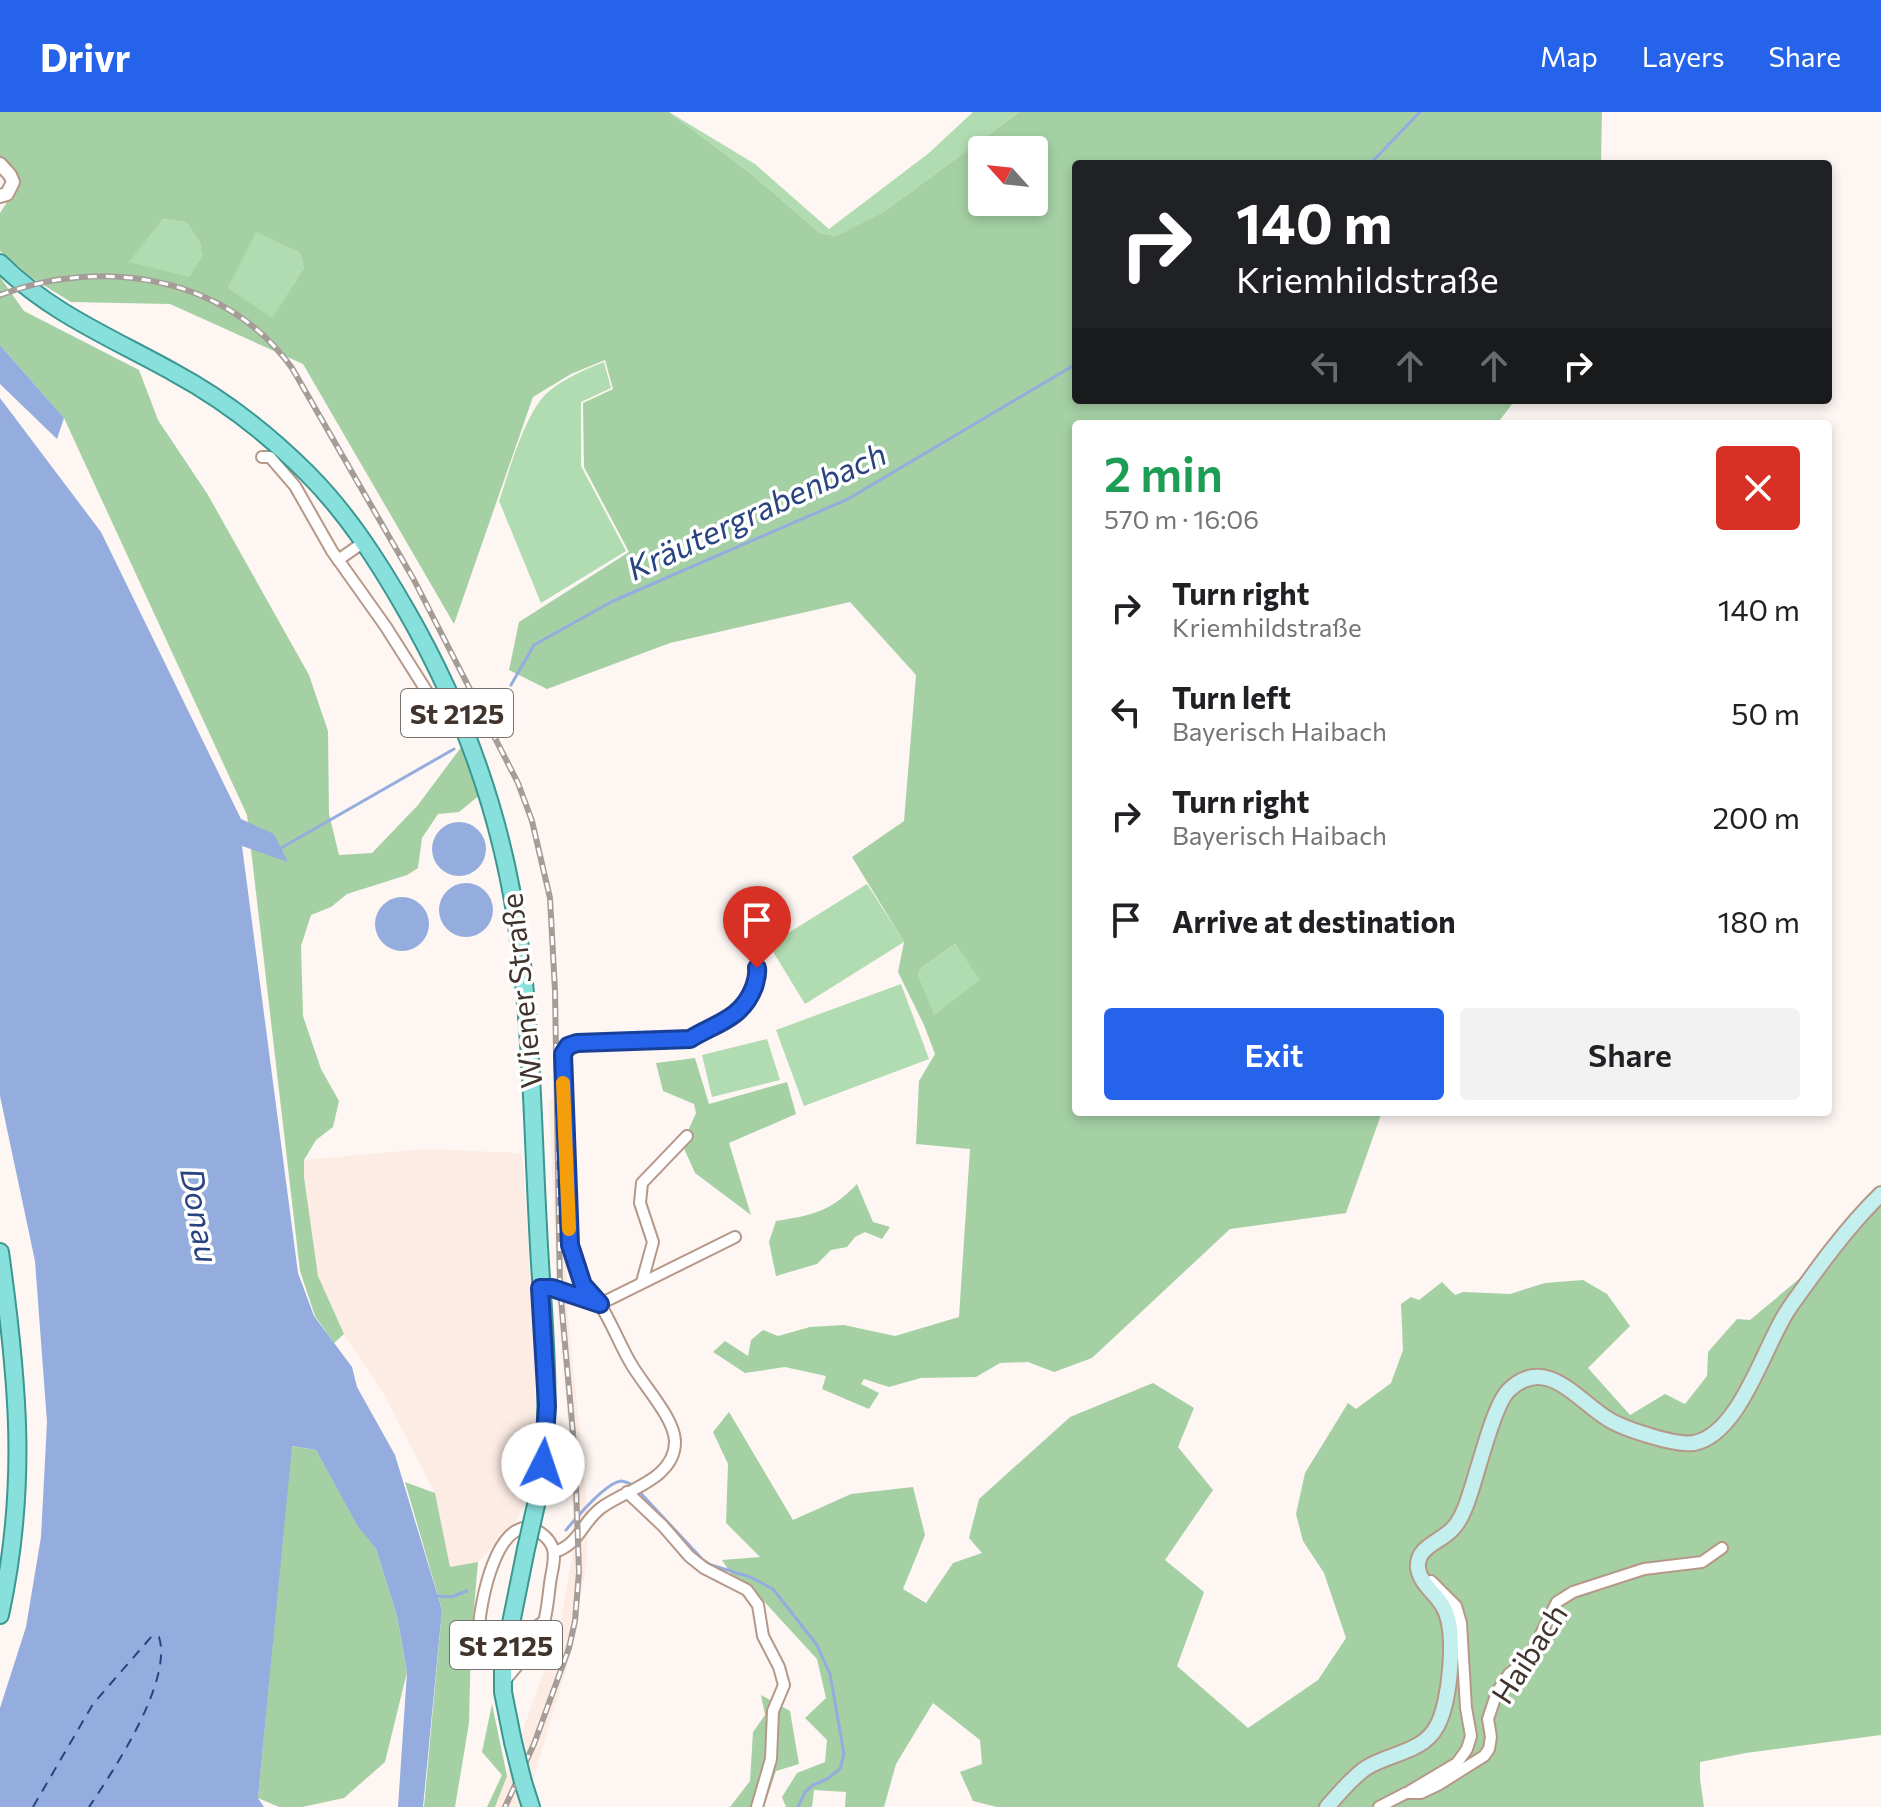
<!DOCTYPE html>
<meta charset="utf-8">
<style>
:root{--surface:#fff;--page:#f2f2f2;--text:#202124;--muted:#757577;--accent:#2563eb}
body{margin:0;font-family:Commissioner,sans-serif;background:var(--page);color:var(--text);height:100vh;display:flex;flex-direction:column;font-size:30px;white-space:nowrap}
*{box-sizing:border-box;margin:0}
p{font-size:26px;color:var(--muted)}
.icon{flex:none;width:44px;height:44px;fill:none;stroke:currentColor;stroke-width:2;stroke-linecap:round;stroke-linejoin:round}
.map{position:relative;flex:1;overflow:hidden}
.details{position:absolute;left:1072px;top:308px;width:760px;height:696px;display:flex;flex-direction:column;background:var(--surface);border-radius:8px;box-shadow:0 4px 12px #0003}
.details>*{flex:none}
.top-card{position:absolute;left:1072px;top:48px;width:760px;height:244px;border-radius:8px;box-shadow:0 4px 12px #0003;background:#202124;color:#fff;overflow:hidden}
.needle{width:52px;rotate:297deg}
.buttons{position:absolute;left:968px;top:24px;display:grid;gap:16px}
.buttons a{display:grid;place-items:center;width:80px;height:80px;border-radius:8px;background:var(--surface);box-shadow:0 4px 12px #0003;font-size:40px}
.pin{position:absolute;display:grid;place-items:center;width:68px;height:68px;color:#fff;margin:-82px -34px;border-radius:50% 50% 50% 0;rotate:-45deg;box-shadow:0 0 8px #0007}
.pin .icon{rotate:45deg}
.me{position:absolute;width:88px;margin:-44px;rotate:4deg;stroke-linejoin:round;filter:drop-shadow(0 0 6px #0008)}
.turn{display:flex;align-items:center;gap:28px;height:168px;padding:0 32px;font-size:36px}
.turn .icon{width:104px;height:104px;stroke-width:2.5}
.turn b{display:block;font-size:56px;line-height:68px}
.lanes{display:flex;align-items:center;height:76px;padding:0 32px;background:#0003;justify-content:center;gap:40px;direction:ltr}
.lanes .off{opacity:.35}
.round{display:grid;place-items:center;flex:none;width:84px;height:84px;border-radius:8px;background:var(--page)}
.head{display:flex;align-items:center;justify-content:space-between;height:136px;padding:0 32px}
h1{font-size:48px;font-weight:600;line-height:60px;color:#1e9e55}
.cta{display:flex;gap:16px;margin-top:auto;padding:16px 32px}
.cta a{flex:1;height:92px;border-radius:8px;background:var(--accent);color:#fff;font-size:32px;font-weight:600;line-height:92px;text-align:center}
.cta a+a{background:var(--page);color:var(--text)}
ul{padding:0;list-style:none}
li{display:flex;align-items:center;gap:24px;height:104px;padding:0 32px}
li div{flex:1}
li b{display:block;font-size:30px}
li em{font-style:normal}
header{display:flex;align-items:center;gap:48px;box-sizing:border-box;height:112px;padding:0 40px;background:var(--accent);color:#fff}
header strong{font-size:38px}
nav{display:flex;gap:44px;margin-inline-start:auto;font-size:28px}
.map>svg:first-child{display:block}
.built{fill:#fcece3}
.green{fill:#b1dbb0}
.forest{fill:#a5d0a4;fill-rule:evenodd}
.water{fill:#94adde}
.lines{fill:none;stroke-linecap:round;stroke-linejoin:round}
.stream{stroke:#94adde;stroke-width:3}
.ferry{stroke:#294380;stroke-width:2;stroke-dasharray:10 8;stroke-linecap:butt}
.minor-casing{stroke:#b69888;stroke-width:14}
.tertiary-casing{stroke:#b69888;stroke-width:16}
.secondary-casing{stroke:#b69888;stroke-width:18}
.primary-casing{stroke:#3b9791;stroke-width:20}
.minor{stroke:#fff;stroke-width:10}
.tertiary{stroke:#fff;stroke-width:12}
.secondary{stroke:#c3f0ee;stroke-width:14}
.primary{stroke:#88e0dd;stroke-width:16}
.rail-casing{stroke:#a59c97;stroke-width:6}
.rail{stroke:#fff;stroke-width:3;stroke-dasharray:9;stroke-linecap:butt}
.primary-bridge-casing{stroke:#3b9791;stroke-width:20;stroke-linecap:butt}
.primary-bridge{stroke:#88e0dd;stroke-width:16}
.route-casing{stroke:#184099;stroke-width:20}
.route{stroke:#2563eb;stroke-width:14}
.slow{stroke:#f59e0b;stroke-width:14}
.labels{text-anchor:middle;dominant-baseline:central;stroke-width:7;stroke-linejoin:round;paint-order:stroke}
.shield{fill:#fff;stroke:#79716c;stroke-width:2}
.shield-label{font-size:28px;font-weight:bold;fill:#40342d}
.street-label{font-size:30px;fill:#40342d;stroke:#fff}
.water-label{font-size:32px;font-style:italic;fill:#294380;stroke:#fff}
</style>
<header>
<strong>Drivr</strong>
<nav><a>Map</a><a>Layers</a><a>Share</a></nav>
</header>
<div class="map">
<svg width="1881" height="1695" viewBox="0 0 1881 1695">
<rect width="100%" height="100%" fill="#fdf6f3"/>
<g class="built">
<polygon points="549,987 564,987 561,1027 568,1203 587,1394 587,1449 570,1544 525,1695 495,1695 559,1518 574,1435 570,1337 557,1178"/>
<polygon points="425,1037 522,1041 531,1173 537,1326 525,1392 513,1414 478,1450 450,1456 435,1381 381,1277 344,1222 318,1164 304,1065 304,1048"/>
</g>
<g class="green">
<polygon points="669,0 755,52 829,117 929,41 973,0 1019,0 885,99 836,124 820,121 754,64"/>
<polygon points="163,107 186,110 200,130 202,145 189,166 128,150"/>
<polygon points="255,119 300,141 304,156 272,207 228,176"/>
<path d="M 604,250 L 611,276 L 581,290 L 581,354 L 626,439 L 541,491 L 499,389 C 509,360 525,300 548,280 C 565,266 584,258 604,250 Z"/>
<polygon points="867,772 904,830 805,892 769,833"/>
<polygon points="955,832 981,868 933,904 918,863 921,856"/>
<polygon points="901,872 929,947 804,994 776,918"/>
<polygon points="767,927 780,968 712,985 702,943"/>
</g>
<g class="forest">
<path d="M 0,0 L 669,0 L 754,64 L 820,121 L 836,124 L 885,99 L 1019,0 L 1602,0 L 1601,52 L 1076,52 L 1076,288 L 1515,288 L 1497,312 L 1076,312 L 1076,1000 L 1382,1000 L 1346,1101 L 1230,1117 L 1092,1246 L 1054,1260 L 1028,1250 L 1000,1251 L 976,1265 L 921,1266 L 889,1275 L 864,1267 L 861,1272 L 879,1281 L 869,1297 L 822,1277 L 826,1264 L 785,1255 L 745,1261 L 713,1240 L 725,1229 L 748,1244 L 751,1228 L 763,1218 L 778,1224 L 810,1215 L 844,1213 L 895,1224 L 959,1205 L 970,1037 L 916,1032 L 919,969 L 935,942 L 924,913 L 898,860 L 904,830 L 852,745 L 904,709 L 916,563 L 850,490 L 670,531 L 547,577 L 509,558 L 519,510 L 629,440 L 584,355 L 583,291 L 613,277 L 605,248 L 571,262 L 533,285 L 454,512 L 303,252 L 170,192 L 71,190 L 32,166 L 0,139 L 0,101 L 19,71 L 0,63 ZM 982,38 L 1034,38 L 1034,90 L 982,90 ZM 163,107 L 186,110 L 200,130 L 202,145 L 189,165 L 129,150 ZM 256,120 L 300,141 L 304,156 L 272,206 L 228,176 ZM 955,832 L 980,868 L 934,903 L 918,863 L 921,856 Z"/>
<polygon points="0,165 24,199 139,258 158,308 208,383 309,563 328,619 329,702 339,743 372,741 418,693 462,634 481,682 459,700 438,702 422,726 418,756 407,763 347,782 331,795 311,803 301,834 303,904 321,957 339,989 333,1015 316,1028 304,1048 304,1065 318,1164 344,1222 334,1231 315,1204 300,1159 247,703 64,306 0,233"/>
<polygon points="695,946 709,992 787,970 796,1002 729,1031 751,1103 695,1061 682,1032 696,1001 694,992 663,979 656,951"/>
<path d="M 857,1072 L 873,1110 L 890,1115 L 882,1127 L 865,1120 L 855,1125 L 847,1135 L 831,1138 L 817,1152 L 776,1164 L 769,1130 L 776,1109 C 813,1103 830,1100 857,1072 Z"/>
<polygon points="1881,1090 1881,1623 1746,1641 1700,1650 1700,1667 1704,1695 997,1695 973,1689 960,1660 982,1652 980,1628 933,1591 896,1652 884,1695 845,1695 846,1680 814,1678 812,1695 786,1695 782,1685 797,1661 825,1650 827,1628 805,1606 826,1586 817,1547 747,1471 731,1462 722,1448 760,1445 726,1411 728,1352 713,1320 729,1300 793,1408 851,1382 913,1375 925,1423 903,1477 926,1491 953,1451 982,1441 969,1426 979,1387 1070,1305 1153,1271 1194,1296 1178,1335 1213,1378 1165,1448 1204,1480 1177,1554 1248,1616 1318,1568 1346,1526 1324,1461 1303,1429 1296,1402 1305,1361 1348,1291 1356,1297 1391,1271 1403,1238 1401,1192 1411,1185 1419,1188 1442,1170 1455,1183 1463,1180 1510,1182 1545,1171 1583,1168 1607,1182 1630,1214 1588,1256 1630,1303 1665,1282 1685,1292 1707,1264 1708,1240 1737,1207 1750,1208 1811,1157"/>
<polygon points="291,1334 316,1338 357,1412 376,1437 397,1504 407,1560 385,1650 344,1686 302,1695 279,1695 258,1686"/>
<polygon points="405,1370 435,1381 450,1455 478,1450 471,1531 469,1611 455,1695 424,1695 442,1498"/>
<polygon points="761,1583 790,1599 799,1652 776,1659 764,1695 730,1695 750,1669 753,1620 765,1603"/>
<polygon points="492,1592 507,1664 495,1695 487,1695 502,1663 482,1640"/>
</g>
<g class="water">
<polygon points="0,233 64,306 57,327 0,272"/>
<polygon points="0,286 101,420 241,707 274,722 288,750 242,734 298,1161 314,1204 352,1255 357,1275 395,1343 442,1498 423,1695 398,1695 407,1560 397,1504 376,1437 357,1413 316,1338 292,1334 258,1686 264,1695 0,1695 0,1596 26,1515 41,1425 47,1310 35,1149 0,984"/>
<circle cx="459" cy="737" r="27"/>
<circle cx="466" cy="798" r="27"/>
<circle cx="402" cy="812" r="27"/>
</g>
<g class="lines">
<g class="stream">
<polyline points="1370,52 1420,0"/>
<polyline points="511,573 534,533 613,489 848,387 1076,252"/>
<polyline points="477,617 495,594"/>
<polyline points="281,736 454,637"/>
<path d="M 566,1418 C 576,1406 605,1371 621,1369 C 625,1369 630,1372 633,1373 L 703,1448 L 711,1453 L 750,1465 L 773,1477 L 817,1533 L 830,1562 L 844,1642 L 840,1657 L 827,1667 L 813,1673 L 805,1680 L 798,1695"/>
<polyline points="438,1484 451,1485 467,1479"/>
</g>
<path class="ferry" d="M 33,1695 L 93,1592 L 152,1524 L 159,1525 C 173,1569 114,1658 89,1695"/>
<g class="minor-casing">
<g id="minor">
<polyline points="262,345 270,345 295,374 332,439 386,515 448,613 462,612"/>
<polyline points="338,448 364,430"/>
<polyline points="642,1170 653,1130 640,1091 642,1071 687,1024"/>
<polyline points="540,1176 552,1176 600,1192 735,1125"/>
<polyline points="627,1380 663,1414 689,1444 704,1456 747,1478 758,1493 763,1524 779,1555 784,1573 773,1599 771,1647 757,1695"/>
<path d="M 554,1440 C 579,1433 582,1410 601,1396 C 625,1378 676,1367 675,1329 C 674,1305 642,1272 630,1250 C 619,1231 611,1209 599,1191 C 590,1178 581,1170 576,1155 C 563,1118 567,1072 565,1034 C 564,1003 561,972 563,942 L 568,934 L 577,931 L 690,927 L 727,909 L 739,901 L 750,886 L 758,863 L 757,856"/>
<polyline points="511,1510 530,1519 543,1510"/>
<path d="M 504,1570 C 516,1554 532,1538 541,1520 C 548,1503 548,1482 551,1465 C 553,1455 556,1443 552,1434 C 549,1427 541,1420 534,1417 C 496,1405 480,1492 479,1516 L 488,1531 L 505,1538"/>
<polyline points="1410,1679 1457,1651 1467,1637 1471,1624 1466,1596 1461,1511 1456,1494 1431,1469 1427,1473"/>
<polyline points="1379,1695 1406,1681 1421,1681 1438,1673 1484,1644 1489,1637 1491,1625 1488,1607 1497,1580 1509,1562 1529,1546 1557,1490 1573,1480 1644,1457 1702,1450 1722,1436"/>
</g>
</g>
<g class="tertiary-casing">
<polyline id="tertiary" points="0,52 10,63 13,70 7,82 0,84"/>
</g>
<g class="secondary-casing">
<path id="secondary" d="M 1327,1695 C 1339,1682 1351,1666 1366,1656 C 1389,1641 1423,1641 1437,1614 C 1450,1590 1457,1521 1444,1496 C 1437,1482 1420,1472 1418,1456 C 1416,1437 1436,1431 1448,1421 C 1456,1415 1461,1406 1465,1396 C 1476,1370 1492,1294 1509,1278 C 1546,1242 1578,1289 1608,1307 C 1624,1317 1676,1334 1694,1331 C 1741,1322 1765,1230 1790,1195 C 1817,1157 1847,1115 1881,1082"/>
</g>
<g class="primary-casing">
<g id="primary">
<path d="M 0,151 C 50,201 112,226 173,260 C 223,287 267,321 307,361 C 347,401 378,449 406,498 C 466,602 506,717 520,836 C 532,929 533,1022 538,1115 C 542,1207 556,1302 536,1393"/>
<path d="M 0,1140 C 18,1268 28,1375 0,1503"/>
<polyline points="513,1630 503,1580 503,1551 526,1437"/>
<polyline points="523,1670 531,1695"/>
</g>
</g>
<use href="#minor" class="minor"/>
<use href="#tertiary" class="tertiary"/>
<use href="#secondary" class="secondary"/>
<use href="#primary" class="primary"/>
<g class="rail-casing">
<path id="rail" d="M 0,183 C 101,145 226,163 292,256 L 414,468 L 518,671 L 532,709 L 550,786 L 555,879 L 560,1176 L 575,1344 L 579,1460 L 575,1509 L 569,1536 L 534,1632 L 505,1695"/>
</g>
<use href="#rail" class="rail"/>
<g class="primary-bridge-casing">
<g id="primary-bridge">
<polyline points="526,1437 536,1393"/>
<polyline points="513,1630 523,1670"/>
</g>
</g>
<use href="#primary-bridge" class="primary-bridge"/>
</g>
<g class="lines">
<g class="route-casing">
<path id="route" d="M 543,1352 L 547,1294 L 540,1176 L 552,1176 L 600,1192 L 583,1173 L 570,1133 L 563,942 L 568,934 L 577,931 L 690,927 C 716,911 742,907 754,875 C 756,868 758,864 757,856"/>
</g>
<use href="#route" class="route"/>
<polyline class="slow" points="563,971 569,1117"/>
</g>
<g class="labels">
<g class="shield">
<rect x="401" y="577" width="112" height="48" rx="6"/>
<rect x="450" y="1509" width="112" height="48" rx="6"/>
</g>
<g class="shield-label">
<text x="457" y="601">St 2125</text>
<text x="506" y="1533">St 2125</text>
</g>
<g class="street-label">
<text transform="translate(520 879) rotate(-96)">Wiener Straße</text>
<text transform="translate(1528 1541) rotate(-57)">Haibach</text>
</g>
<g class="water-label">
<text transform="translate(756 398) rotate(-25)">Kräutergrabenbach</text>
<text transform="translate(201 1103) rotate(80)">Donau</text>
</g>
</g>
</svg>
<div class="buttons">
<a><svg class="needle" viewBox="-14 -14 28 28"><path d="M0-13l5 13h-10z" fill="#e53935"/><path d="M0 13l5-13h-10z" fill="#757577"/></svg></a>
</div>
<div class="pin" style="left:757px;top:856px;background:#d93025"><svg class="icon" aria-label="arrive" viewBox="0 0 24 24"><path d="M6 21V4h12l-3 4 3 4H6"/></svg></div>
<svg class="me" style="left:543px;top:1352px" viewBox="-20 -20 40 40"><circle r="19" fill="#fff"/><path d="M0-13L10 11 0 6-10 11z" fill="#2563eb"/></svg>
<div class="top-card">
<div class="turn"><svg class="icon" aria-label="right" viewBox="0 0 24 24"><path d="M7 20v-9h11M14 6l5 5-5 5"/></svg><div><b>140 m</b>Kriemhildstraße</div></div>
<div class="lanes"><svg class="icon off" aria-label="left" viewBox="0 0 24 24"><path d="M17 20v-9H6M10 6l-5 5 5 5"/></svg><svg class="icon off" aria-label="ahead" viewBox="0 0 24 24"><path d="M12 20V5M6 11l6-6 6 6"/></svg><svg class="icon off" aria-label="ahead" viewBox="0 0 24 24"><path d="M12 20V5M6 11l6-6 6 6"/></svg><svg class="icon" aria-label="right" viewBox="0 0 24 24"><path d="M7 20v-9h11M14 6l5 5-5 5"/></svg></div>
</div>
<section class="details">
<div class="head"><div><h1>2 min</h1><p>570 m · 16:06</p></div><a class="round" style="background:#d93025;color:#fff"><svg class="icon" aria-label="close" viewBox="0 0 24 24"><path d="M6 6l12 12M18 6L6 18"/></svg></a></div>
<ul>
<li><svg class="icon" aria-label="right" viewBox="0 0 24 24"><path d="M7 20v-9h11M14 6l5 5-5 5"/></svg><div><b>Turn right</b><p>Kriemhildstraße</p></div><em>140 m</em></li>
<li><svg class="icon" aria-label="left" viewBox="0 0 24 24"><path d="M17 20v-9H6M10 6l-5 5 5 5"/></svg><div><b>Turn left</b><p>Bayerisch Haibach</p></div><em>50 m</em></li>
<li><svg class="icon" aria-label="right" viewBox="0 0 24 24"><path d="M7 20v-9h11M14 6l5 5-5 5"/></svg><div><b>Turn right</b><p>Bayerisch Haibach</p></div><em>200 m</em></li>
<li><svg class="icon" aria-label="arrive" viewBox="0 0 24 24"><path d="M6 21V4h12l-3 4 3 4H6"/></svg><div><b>Arrive at destination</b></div><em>180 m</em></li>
</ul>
<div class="cta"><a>Exit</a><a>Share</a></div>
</section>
</div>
